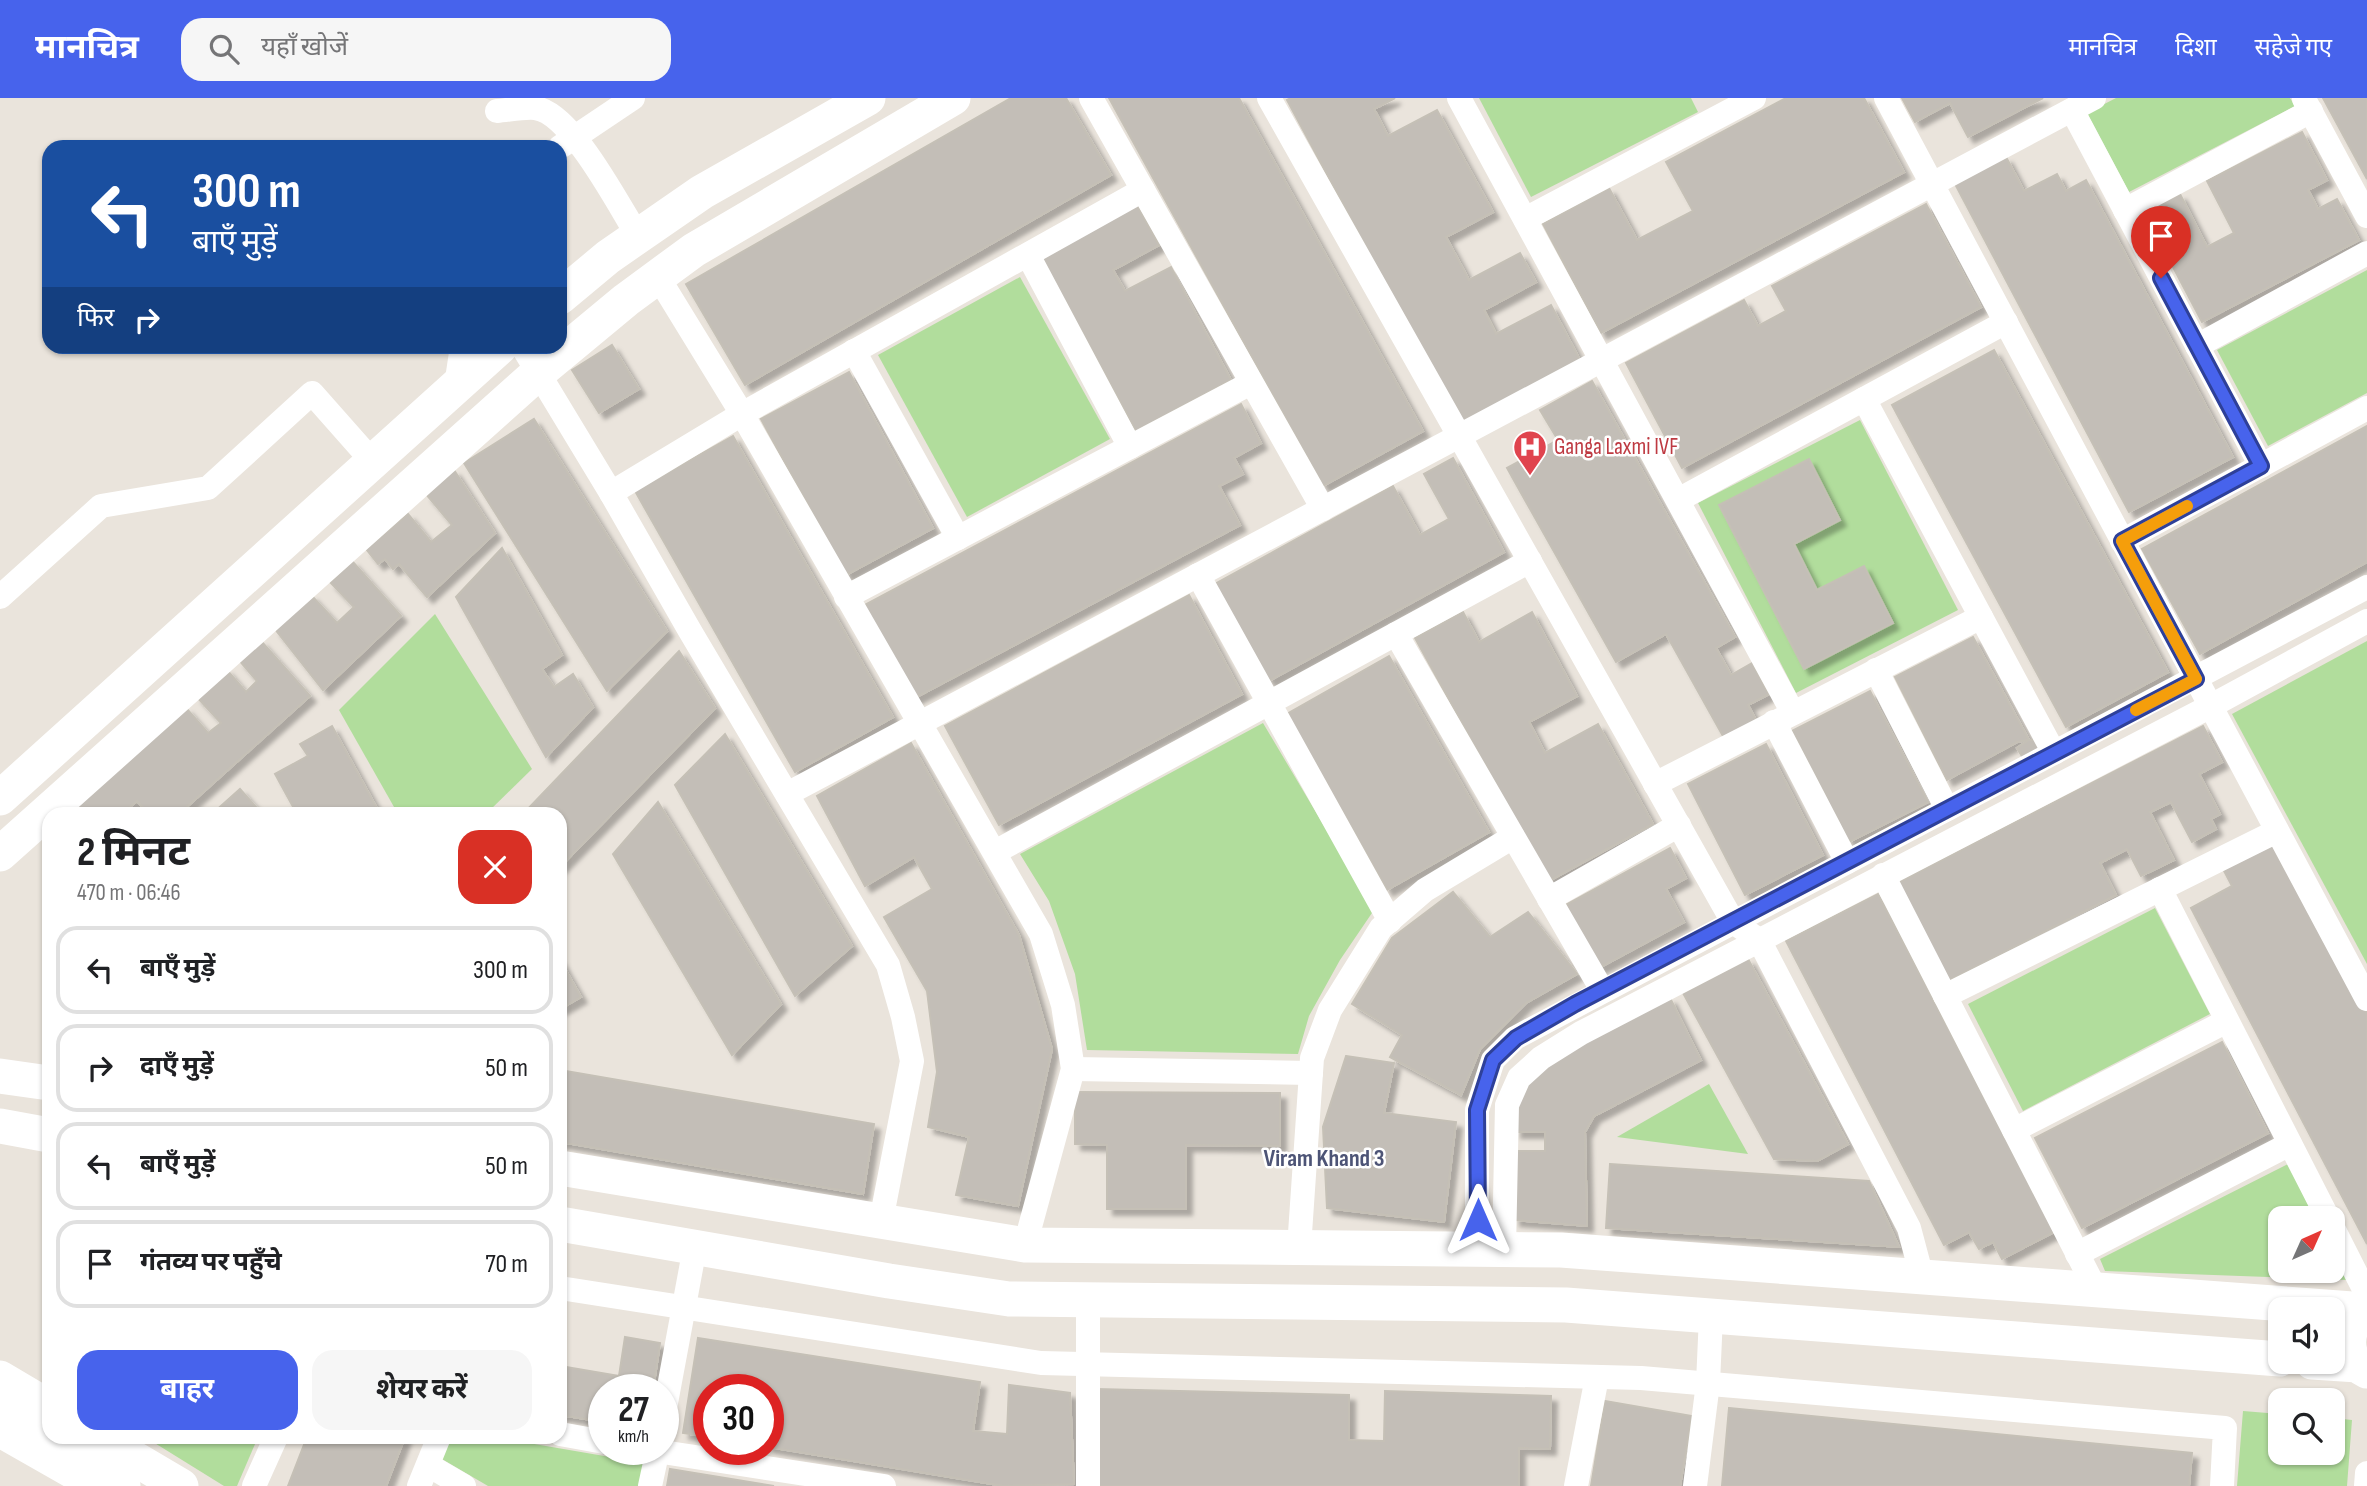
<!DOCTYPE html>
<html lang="hi">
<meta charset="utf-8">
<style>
:root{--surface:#fff;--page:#f6f6f6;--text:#202124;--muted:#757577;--line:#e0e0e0;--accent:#4763ec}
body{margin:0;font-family:"Sofia Sans Condensed","Noto Sans Devanagari",sans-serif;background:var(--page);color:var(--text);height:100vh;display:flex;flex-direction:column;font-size:26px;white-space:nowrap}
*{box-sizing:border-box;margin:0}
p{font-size:23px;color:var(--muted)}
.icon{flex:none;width:38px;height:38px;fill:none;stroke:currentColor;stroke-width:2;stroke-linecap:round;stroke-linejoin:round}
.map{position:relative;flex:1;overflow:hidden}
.side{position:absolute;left:42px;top:709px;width:525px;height:637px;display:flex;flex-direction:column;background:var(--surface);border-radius:21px;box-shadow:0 2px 5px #0004}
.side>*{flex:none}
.top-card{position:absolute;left:42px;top:42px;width:525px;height:214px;border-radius:21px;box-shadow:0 2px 5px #0004;background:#1a4fa0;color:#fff;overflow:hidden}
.needle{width:46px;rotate:45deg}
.tools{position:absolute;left:2268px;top:1108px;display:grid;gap:14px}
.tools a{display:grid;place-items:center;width:77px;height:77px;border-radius:14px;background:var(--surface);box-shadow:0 2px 5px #0004;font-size:35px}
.speed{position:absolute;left:588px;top:1276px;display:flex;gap:14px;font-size:35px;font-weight:700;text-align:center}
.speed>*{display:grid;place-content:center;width:91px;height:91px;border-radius:50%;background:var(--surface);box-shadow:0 2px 5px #0004;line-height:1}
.speed small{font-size:18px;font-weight:400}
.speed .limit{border:10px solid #d22;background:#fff;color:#111}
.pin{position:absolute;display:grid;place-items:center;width:60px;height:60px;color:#fff;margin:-72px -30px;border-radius:50% 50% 50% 0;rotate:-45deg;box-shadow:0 0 7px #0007}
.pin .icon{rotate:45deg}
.me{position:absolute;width:77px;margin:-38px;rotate:0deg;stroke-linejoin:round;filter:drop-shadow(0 0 5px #0008)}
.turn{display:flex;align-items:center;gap:24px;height:147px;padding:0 35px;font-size:32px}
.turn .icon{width:91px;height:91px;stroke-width:2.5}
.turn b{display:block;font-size:49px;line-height:60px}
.then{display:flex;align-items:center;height:66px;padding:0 35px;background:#0003;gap:14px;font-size:26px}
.round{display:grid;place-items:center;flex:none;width:74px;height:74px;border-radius:21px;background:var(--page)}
.overview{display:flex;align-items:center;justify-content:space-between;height:119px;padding:0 35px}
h1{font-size:42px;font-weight:700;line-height:52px}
.action{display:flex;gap:14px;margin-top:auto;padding:14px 35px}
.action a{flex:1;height:80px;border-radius:21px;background:var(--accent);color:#fff;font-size:28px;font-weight:700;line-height:80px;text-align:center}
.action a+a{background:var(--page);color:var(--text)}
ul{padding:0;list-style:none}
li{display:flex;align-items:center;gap:21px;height:88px;margin:0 14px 10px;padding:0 21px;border:4px solid var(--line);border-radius:21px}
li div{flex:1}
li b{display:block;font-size:26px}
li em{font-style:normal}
header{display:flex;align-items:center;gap:42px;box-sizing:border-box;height:98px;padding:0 35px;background:var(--accent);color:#fff}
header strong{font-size:33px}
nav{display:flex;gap:38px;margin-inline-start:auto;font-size:24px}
.search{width:490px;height:63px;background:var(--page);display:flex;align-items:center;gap:18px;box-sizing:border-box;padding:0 24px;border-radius:21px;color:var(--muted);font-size:26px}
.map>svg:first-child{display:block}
.green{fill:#b1dd9c}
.building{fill:#c3beb7;stroke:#c5c0b6;stroke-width:2;filter:url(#shadow)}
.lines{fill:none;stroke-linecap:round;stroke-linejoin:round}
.street{stroke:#fff;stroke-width:24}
.secondary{stroke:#fff;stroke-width:35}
.route-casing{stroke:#2e4099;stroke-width:18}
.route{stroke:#4763ec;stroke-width:12}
.slow{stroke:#f59e0b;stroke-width:12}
.labels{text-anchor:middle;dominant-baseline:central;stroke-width:5;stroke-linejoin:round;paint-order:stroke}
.health-label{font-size:23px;fill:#be3a42;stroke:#fff;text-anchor:start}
.neighbourhood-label{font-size:24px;font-weight:bold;fill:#4d5476;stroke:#fff}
</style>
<header>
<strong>मानचित्र</strong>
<div class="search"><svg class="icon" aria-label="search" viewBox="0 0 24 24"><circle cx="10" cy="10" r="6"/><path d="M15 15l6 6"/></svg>यहाँ खोजें</div>
<nav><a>मानचित्र</a><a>दिशा</a><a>सहेजे गए</a></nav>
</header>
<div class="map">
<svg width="2367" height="1388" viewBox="0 0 2367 1388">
<defs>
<filter id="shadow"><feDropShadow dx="6" dy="6" stdDeviation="2" flood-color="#0004"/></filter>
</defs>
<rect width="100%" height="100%" fill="#eae4dc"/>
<g class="green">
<polygon points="1479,0 1691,0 1698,14 1531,99"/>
<polygon points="2116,0 2290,0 2295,8 2129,94 2087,15"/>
<polygon points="2367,172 2367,295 2268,348 2217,252"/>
<polygon points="1020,179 1110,341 967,419 878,257"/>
<polygon points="1860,322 1958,512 1796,595 1698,405"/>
<polygon points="435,516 532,671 486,716 398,716 339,612"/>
<polygon points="2367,543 2367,866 2232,616"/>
<polygon points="1263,625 1374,812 1340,862 1309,918 1298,956 1087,952 1075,876 1049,803 1020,756"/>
<polygon points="2155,810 2210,916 2023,1013 1968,906"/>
<polygon points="1709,986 1748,1056 1617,1039"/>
<polygon points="2288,1066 2315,1120 2280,1120 2280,1172 2333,1172 2333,1154 2347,1182 2105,1173 2100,1161"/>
<polygon points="2243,1313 2280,1316 2280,1354 2333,1354 2333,1320 2352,1322 2347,1388 2237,1388"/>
<polygon points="145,1339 258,1339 237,1388 224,1388"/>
<polygon points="441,1339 493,1339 645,1365 640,1388 488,1388 435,1357"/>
</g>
<g class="building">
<polygon points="1011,0 1066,0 1111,77 745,287 686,186"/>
<polygon points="1109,0 1239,0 1423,333 1323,388"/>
<polygon points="1291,0 1395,0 1374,11 1388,38 1437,12 1493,114 1446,139 1469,182 1520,155 1536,184 1484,212 1496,236 1551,207 1580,262 1461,326 1287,2"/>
<polygon points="1786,0 1864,0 1904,74 1601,235 1543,126 1609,90 1637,142 1693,113 1666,64"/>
<polygon points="1902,0 2043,0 1968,39 1950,5 1915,24"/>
<polygon points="2323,0 2367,0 2367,81"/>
<polygon points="2302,34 2327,82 2308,92 2318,111 2337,101 2359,142 2202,224 2144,114 2180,96 2207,149 2234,135 2207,83"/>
<polygon points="2006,59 2024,93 2057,76 2066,93 2086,82 2233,359 2129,414 1955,86"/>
<polygon points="1926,106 1981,209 1682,370 1626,265 1744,202 1758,228 1786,213 1772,188"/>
<polygon points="1137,107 1159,147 1113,172 1125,193 1171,169 1231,282 1136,333 1041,159"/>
<polygon points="612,247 639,291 599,315 572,272"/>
<polygon points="1994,252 2168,574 2066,629 1892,307"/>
<polygon points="849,274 933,430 846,477 761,321"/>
<polygon points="1592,283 1735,539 1716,550 1731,577 1752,565 1769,596 1748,607 1756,622 1724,640 1666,536 1616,564 1507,370 1558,342 1540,312"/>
<polygon points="1241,306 1261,345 1234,360 1243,376 1219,388 1240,427 913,601 863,508"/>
<polygon points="534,321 667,533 607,593 464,365"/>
<polygon points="2367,328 2367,464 2200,556 2142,451"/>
<polygon points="733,338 893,619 795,674 635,393"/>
<polygon points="1453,360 1504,454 1269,583 1215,486 1393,388 1420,437 1449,421 1424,376"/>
<polygon points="1809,361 1840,422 1794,446 1817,492 1864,468 1893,525 1804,571 1719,407"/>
<polygon points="454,372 495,435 427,499 399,466 393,471 385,461 378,466 366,451 408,416 431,444 452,427 426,396"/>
<polygon points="502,450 562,557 542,571 554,589 573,576 593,609 546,659 456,499"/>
<polygon points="352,463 401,518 323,592 275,531 311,497 337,525 354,509 330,484"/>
<polygon points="1189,497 1242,596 999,727 945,628"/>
<polygon points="1463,514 1479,544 1532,514 1577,598 1529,624 1545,655 1598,626 1653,726 1549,783 1415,540"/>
<polygon points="1973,539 2029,642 2017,644 1947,682 1895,579"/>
<polygon points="261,543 310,598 179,716 149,716 137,703 122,716 68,716 186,610 208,635 221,625 196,598 226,571 246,594 257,583 239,562"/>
<polygon points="679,553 715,610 560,769 560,716 523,716"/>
<polygon points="1389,558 1489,734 1387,792 1287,616"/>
<polygon points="1870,593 1928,704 1849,744 1792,633"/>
<polygon points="332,628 380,716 297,716 275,676 308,658 300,646"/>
<polygon points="2203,628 2222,664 2199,676 2220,716 2211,721 2216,731 2192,744 2171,704 2150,714 2174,762 2141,778 2127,751 2100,765 2116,797 1946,884 1895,786"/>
<polygon points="725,636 852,848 795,898 675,687"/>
<polygon points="2029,642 2036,642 2044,656 2026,665 2017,650"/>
<polygon points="911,645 1019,837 1052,951 1018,1108 956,1097 969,1039 928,1029 937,974 927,893 884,819 932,791 914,759 865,788 817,698"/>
<polygon points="1766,646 1823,757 1745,797 1688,686"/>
<polygon points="240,691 262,716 212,716"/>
<polygon points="658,704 781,906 732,957 613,756"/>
<polygon points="2277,743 2367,916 2367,1146 2191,810 2232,788 2223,771"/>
<polygon points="1670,750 1686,780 1666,791 1684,824 1599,870 1564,808"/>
<polygon points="1453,794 1490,839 1528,814 1577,876 1526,905 1480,951 1461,997 1390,959 1402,937 1352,906 1392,840"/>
<polygon points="1878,796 2054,1134 2002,1161 1993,1144 1979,1151 1969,1134 1944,1147 1786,843"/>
<polygon points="1748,861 1848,1046 1817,1063 1774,1061 1683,895"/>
<polygon points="560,862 581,899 560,911"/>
<polygon points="1670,900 1701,962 1594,1018 1585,1034 1587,1128 1514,1122 1514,1053 1545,1053 1545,1034 1515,1034 1517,1008 1531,981 1556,958"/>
<polygon points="2222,944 2268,1035 2082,1130 2035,1040"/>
<polygon points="1346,958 1394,965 1384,1015 1456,1024 1444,1124 1327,1110 1323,1029"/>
<polygon points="560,972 874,1026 863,1096 560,1044"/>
<polygon points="1075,994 1280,995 1280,1048 1186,1047 1186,1111 1107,1111 1107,1047 1075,1046"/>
<polygon points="1610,1066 1869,1083 1899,1149 1606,1130"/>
<polygon points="625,1239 660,1245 653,1292 604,1292 604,1324 560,1317 560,1268 619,1278"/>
<polygon points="698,1240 980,1284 973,1333 1007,1336 1009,1287 1070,1295 1074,1386 1004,1388 768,1349 768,1292 709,1292 709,1339 683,1335"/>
<polygon points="1096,1291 1349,1297 1349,1342 1384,1343 1385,1293 1551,1298 1550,1351 1519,1350 1519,1388 1095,1388"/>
<polygon points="1605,1303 1692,1318 1680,1388 1591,1388"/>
<polygon points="1729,1310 2192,1355 2189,1388 1722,1388"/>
<polygon points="307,1339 405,1339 386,1388 288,1388"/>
<polygon points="670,1371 774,1388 667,1388"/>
</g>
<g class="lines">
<g class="street">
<polyline points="1091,0 1323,411"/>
<polyline points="1269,0 1733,824 1759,842 1909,1130 1922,1179"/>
<polyline points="1459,0 1793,615"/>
<polyline points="1886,0 2367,901"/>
<polyline points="2304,1 2367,118"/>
<polyline points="2072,12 2261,368"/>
<path d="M 497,13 C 509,12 523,9 535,10 C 571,14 619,108 638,138"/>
<polyline points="560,49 633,0"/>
<polyline points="2125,112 2311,13"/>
<polyline points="1525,121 1754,0"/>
<polyline points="1028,157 1130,349"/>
<polyline points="658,179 742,316 1041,836 1063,907 1073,971 1025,1147"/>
<polyline points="522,248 611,395 690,533 888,867 903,919 912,963 881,1123"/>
<polyline points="2197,248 2367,155"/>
<polyline points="854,253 958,440"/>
<polyline points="456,288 462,248"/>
<polyline points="1864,301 2054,655"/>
<polyline points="611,395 742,316 1143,92"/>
<polyline points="1678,402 2006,224"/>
<polyline points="2122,443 2367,310"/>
<polyline points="1198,477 1390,823"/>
<polyline points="0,499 101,408 208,390 312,295 373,364"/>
<polyline points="846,499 1251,285"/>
<polyline points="1396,536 1602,892"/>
<polyline points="1876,572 1947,711"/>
<polyline points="1774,624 1847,764"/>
<polyline points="1655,686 1981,519"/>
<polyline points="787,696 2094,0"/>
<polyline points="995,754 1530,463"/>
<polyline points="1883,777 2096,1192"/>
<polyline points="2160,791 2328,1120"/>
<polyline points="1549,801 1679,727"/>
<polyline points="1945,898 2277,733"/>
<polyline points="1073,971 1311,975"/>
<polyline points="2014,1032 2227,923"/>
<polyline points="2333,1130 2367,1197"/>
<polyline points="1299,1150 1312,960 1330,912 1381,830 1425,792 1513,739"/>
<polyline points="1477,1151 1477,1012 1493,962 1515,940 2367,489"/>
<polyline points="1504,1151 1507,1007 1519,980 1541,960 1581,935 2211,608 2367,523"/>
<polyline points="2077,1156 2290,1046"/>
<polyline points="560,1190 1041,1265 1641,1280 2225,1330 2222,1388"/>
<polyline points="1088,1202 1088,1388"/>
<polyline points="663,1321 695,1149"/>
<polyline points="560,1336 604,1344"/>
<polyline points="0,1338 88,1388"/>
<polyline points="643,1351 884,1388"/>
<polyline points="428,1367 464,1388"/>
<polyline points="254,1388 276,1339"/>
<polyline points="419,1388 439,1339"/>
<polyline points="650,1388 658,1351"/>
<polyline points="1576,1388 1597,1279"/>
<polyline points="1695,1388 1708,1285 1711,1218"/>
<polyline points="2366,1388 2367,1375"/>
</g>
<g class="secondary">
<polyline points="560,199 608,159 702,94 868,0"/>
<polyline points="0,700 501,248"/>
<polyline points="0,756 538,275 626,202 694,152 953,0"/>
<polyline points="0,978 49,985"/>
<polyline points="0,1028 49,1037"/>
<polyline points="560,1070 1025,1147 1561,1152 2367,1212"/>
<polyline points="560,1126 889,1183 1009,1201 1566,1207 2280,1261"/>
<path d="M 2367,1213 C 2344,1226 2341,1261 2367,1273"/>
<polyline points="2312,1264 2358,1267"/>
<polyline points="0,1280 49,1309"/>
<polyline points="0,1316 123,1388"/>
<polyline points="98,1339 181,1388"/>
</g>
</g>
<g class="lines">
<g class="route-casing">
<polyline id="route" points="1478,1122 1477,1012 1493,962 1516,940 1575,906 2196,581 2122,443 2261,368 2161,180"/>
</g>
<use href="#route" class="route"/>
<polyline class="slow" points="2136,612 2196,581 2122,443 2187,408"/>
</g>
<defs>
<g id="hospital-pin" transform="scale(1.75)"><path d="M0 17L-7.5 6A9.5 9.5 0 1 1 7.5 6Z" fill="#e0444e" stroke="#fff"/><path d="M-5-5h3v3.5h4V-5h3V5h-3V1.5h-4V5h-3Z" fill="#fff"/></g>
</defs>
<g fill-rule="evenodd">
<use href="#hospital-pin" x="1530" y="349"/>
</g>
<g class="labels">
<g class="health-label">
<text x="1554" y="349">Ganga Laxmi IVF</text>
</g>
<g class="neighbourhood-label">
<text x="1324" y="1060">Viram Khand 3</text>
</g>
</g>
</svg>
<div class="tools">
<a><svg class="needle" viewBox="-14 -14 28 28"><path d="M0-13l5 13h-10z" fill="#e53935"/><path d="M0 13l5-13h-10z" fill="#757577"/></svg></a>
<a><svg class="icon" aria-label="sound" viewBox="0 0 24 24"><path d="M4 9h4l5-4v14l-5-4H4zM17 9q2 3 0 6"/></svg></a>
<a><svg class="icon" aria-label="search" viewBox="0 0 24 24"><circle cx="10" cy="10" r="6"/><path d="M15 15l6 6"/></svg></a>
</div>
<div class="speed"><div>27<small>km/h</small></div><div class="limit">30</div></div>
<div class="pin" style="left:2161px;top:180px;background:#d93025"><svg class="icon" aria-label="arrive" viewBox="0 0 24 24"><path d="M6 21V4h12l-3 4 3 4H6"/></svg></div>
<svg class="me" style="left:1478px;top:1122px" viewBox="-20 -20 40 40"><path d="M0-17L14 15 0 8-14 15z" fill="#4763ec" stroke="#fff" stroke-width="4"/></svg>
<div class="top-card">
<div class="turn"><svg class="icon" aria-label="left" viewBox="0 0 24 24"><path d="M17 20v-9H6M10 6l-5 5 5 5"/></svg><div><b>300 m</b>बाएँ मुड़ें</div></div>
<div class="then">फिर<svg class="icon" aria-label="right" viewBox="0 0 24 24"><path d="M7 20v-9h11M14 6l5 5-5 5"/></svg></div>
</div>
<section class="side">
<div class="overview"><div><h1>2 मिनट</h1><p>470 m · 06:46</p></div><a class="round" style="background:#d93025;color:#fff"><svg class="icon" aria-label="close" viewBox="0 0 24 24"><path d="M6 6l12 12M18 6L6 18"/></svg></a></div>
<ul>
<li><svg class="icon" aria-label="left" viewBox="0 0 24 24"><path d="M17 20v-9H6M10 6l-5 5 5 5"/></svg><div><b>बाएँ मुड़ें</b></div><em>300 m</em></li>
<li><svg class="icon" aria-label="right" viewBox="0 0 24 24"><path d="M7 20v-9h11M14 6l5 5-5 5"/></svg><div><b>दाएँ मुड़ें</b></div><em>50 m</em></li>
<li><svg class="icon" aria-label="left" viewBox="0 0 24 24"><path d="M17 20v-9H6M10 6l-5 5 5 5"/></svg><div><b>बाएँ मुड़ें</b></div><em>50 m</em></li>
<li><svg class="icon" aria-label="arrive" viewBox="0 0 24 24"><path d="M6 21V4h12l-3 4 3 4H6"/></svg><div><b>गंतव्य पर पहुँचे</b></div><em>70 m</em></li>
</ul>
<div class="action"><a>बाहर</a><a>शेयर करें</a></div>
</section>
</div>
